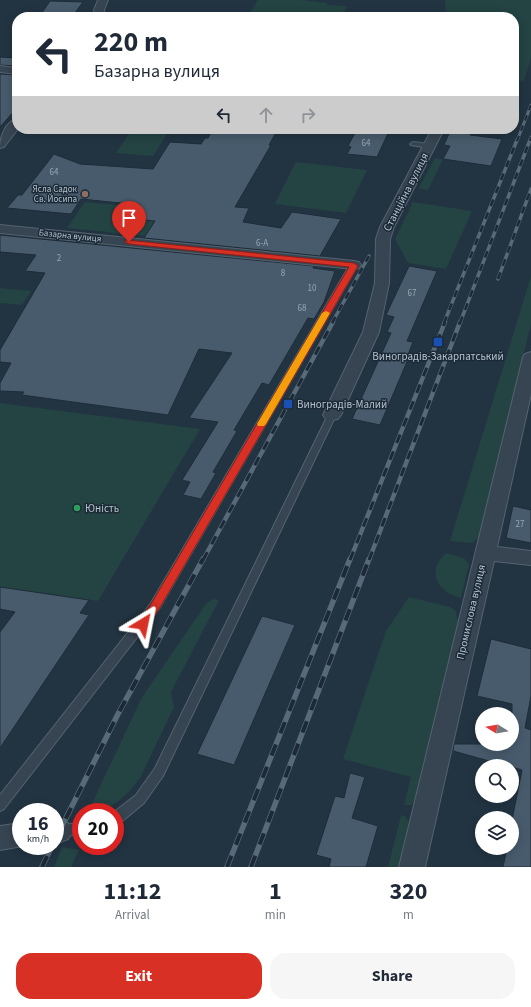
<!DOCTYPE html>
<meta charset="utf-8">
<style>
:root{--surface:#fff;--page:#f6f6f7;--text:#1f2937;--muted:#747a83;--accent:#d93025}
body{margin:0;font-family:"Source Sans 3",sans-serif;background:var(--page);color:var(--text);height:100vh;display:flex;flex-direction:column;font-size:15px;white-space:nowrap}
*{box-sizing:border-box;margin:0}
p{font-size:13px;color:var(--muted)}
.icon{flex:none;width:22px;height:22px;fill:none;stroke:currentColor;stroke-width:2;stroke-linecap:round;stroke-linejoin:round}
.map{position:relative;height:867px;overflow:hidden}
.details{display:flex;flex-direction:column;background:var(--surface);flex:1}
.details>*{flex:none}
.hud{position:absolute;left:12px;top:12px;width:507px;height:122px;border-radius:16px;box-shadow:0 2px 10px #0003;background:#fff;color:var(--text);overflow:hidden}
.needle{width:26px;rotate:281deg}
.fabs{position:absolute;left:475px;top:707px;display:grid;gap:8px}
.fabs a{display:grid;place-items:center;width:44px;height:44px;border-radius:50%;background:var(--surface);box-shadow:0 2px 10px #0003;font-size:20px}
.speed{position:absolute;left:12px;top:803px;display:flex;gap:8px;font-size:20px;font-weight:700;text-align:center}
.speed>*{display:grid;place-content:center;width:52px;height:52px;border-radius:50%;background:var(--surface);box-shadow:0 2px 10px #0003;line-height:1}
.speed small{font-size:10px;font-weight:400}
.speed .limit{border:6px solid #d22;background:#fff;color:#111}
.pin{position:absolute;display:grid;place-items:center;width:34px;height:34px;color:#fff;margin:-41px -17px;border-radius:50% 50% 50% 0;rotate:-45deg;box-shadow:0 0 4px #0007}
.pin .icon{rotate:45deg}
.me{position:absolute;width:44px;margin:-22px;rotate:35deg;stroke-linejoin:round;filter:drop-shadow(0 0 3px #0008)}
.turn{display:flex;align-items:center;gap:14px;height:84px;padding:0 16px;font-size:18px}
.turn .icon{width:52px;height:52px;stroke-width:2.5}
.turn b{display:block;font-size:28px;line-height:34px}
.lanes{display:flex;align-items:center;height:38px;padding:0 16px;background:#0003;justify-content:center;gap:20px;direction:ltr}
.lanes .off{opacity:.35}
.eta{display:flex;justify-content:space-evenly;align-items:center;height:68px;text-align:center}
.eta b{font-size:24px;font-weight:700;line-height:28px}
.primary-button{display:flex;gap:8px;margin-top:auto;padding:8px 16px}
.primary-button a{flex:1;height:46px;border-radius:16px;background:var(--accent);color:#fff;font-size:16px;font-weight:700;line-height:46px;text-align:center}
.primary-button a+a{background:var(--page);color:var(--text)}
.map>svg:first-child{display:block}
.green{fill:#244343}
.building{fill:#485b6c;stroke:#1e2c39}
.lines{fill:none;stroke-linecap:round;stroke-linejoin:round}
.lane-casing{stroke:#55636f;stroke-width:2}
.street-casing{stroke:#55636f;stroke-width:2}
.lane{fill:#374552;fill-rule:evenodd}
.street{fill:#374552;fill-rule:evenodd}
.rail-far3-casing{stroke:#586a79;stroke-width:3}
.rail-far2-casing{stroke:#586a79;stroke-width:3.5}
.rail-far1-casing{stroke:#586a79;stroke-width:4.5}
.rail-casing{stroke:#586a79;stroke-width:5.5}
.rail-far3{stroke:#1c2a37;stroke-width:2;stroke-dasharray:5.5;stroke-linecap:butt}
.rail-far2{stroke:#1c2a37;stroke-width:2.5;stroke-dasharray:7;stroke-linecap:butt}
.rail-far1{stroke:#1c2a37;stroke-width:3;stroke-dasharray:9;stroke-linecap:butt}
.rail{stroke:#1c2a37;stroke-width:4;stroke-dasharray:12;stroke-linecap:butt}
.route{fill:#d93025;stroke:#8d1f18}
.slow{fill:#f59e0b}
.education-dot{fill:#8d6e63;stroke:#1c2a37;stroke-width:1.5}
.transit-dot{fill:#1a4fb4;stroke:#1c2a37;stroke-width:1.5}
.leisure-dot{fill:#2e9e5b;stroke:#1c2a37;stroke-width:1.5}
.labels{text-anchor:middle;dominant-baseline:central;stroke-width:3;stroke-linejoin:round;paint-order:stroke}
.number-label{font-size:9px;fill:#98a7b4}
.far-poi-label{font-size:9px;fill:#b3c0cc;stroke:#1c2a37;text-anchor:end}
.far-street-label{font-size:9px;fill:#b3c0cc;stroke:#1c2a37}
.street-label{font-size:11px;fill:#b3c0cc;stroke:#1c2a37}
.poi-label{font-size:11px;fill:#b3c0cc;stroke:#1c2a37;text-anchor:start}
</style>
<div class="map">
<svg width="531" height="867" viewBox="0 0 531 867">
<rect width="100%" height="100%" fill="#223442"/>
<g class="green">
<polygon points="258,0 301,0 327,3 327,5 347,6 343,17 236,17 238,13 249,14"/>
<polygon points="445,0 531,0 531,58 524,81 514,80 514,47 519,46 514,45 514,17 446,17"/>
<polygon points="132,129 170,129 153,156 116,153"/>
<polygon points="435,158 443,159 428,190 419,188"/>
<polygon points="296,162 367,170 346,213 275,204"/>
<polygon points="85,202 161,209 146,236 67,228"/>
<polygon points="413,202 472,211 446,269 408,263 395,239"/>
<polygon points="531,276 531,324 479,536 474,542 471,543 450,541"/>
<polygon points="0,288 31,291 22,305 0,303"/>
<polygon points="0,403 200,429 98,601 0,587"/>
<path d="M 446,553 L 464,558 L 469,564 L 461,598 C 437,592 426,571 446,553 Z"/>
<polygon points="409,597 450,607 455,610 458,622 414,802 411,805 404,805 411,777 343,759 386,631"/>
<path d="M 213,599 L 219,600 L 171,692 L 174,707 L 140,778 C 127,796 110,812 88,812 L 142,697 L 206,604 Z"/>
<polygon points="401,815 405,816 409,823 399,867 388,867"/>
<polygon points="62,847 79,850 71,867 54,867"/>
</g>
<g class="building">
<polygon points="50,1 83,2 72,17 39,17"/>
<polygon points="0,57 17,58 17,66 0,65"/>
<polygon points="0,74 17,75 17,108 0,127"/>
<polygon points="213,129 278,129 269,145 271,145 235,207 249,208 243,222 281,228 292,212 341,219 320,256 144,238 155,221 132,219 140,205 81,199 71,214 7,208 18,195 22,195 54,154 80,164 153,169 170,142 201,144 205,138 208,138"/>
<polygon points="357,129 390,129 377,157 347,154 351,147 348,146"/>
<polygon points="451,129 473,129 470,135 502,139 491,166 443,159 450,146 444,145"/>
<polygon points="0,235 314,266 313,268 335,271 324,302 314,319 308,318 269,385 262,383 234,430 237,431 213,472 216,473 201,499 183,495 190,482 182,480 218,422 189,418 232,353 199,349 168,415 22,395 24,392 0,391 0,383 11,363 0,362 0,350 45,273 25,271 36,255 0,252"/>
<polygon points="409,266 437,271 407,341 413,342 407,357 409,357 380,425 352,419 391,333 387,332 394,317 386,315"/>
<polygon points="513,506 531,510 531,543 506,538"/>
<polygon points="0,587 89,600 80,613 89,615 0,748 0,632 15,612 0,609"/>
<polygon points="262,616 295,625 234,765 197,754"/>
<polygon points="491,639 531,649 531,696 525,728 531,730 531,867 503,867 507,848 512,848 512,820 522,770 453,751 454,744 512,744 512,704 477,696"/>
<polygon points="350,773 365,777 352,818 378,826 366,867 329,867 331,859 316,855 335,796 344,798"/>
</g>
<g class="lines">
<g class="lane-casing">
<g id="lane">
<polygon points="413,142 429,144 432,146 429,148 411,145 410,144"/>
<polygon points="351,263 357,263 358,265 159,609 4,809 0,811 0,795 151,603"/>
<polygon points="332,412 336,415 163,776 144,803 120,823 115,825 114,812 136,795 155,768 328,415"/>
<polygon points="81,822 81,834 60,837 55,835 55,827"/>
</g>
</g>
<g class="street-casing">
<g id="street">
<polygon points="98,0 108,0 104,10 105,17 95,17 94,10"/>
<polygon points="0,66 17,68 17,74 0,72"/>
<path d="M 17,119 L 18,129 L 4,147 L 0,148 C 0,137 5,122 17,119 Z"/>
<polygon points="432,129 444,129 394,227 390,239 389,283 379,332 341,415 338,419 332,420 326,419 323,415 363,332 375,283 376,239 380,227"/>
<polygon points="0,225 354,261 359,262 361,265 359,268 354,269 0,233"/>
<polygon points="531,352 531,394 497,547 531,551 531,565 494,561 425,867 399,867 523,357 525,354"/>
<polygon points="59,819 68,823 72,831 68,839 55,844 55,820"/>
<polygon points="21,823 21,846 23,846 0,850 0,826"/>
</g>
</g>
<use href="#lane" class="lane"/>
<use href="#street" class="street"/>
<g class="rail-far3-casing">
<g id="rail-far3">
<polyline points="517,141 531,105"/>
<polyline points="530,141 531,137"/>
</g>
</g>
<g class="rail-far2-casing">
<g id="rail-far2">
<polyline points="498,279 531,189"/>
<polyline points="332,323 369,256"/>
<polyline points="444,323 517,140"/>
<polyline points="460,323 530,140"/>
</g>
</g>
<g class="rail-far1-casing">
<g id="rail-far1">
<polyline points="203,560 333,322"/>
<polyline points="350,560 445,322"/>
<polyline points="369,560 460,322"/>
</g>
</g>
<g class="rail-casing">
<g id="rail">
<polyline points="55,840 118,714 203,559"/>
<polyline points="42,867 52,846"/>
<polyline points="227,867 350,559"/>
<polyline points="251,867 369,559"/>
</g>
</g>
<use href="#rail-far3" class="rail-far3"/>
<use href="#rail-far2" class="rail-far2"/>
<use href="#rail-far1" class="rail-far1"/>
<use href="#rail" class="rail"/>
</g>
<polygon class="route" points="126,240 354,263 358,266 159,609 147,627 143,628 137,624 139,621 151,604 349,267 129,244 125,242"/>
<polygon class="slow" points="326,311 330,313 266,424 264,426 258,426 257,424 322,313"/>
<circle class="education-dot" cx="85" cy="194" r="4"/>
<g class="transit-dot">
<rect x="433" y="337" width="10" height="10" rx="2"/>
<rect x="283" y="399" width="10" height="10" rx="2"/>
</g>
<circle class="leisure-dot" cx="77" cy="508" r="4"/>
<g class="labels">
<g class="number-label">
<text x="366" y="143">64</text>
<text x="54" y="172">64</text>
<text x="262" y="243">6-А</text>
<text x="59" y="258">2</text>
<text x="283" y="273">8</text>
<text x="312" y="288">10</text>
<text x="412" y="293">67</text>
<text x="302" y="308">68</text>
<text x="520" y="524">27</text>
</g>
<g class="far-poi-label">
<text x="77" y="189">Ясла Садок<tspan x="77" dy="10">Св. Йосипа</tspan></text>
</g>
<g class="far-street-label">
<text transform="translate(70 236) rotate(6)">Базарна вулиця</text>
</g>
<g class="street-label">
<text transform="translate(406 192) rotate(-63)">Станційна вулиця</text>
<text transform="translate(471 612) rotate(-77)">Промислова вулиця</text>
</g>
<g class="poi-label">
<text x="438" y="356" text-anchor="middle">Виноградів-Закарпатський</text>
<text x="297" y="404">Виноградів-Малий</text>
<text x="85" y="508">Юність</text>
</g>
</g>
</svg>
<div class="fabs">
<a><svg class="needle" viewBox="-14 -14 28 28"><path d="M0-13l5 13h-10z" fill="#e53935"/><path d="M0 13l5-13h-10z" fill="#747a83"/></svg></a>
<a><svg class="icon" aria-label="search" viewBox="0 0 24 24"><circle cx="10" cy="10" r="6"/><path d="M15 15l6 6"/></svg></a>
<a><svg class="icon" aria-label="layers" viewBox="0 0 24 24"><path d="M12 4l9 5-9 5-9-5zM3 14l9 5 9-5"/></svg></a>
</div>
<div class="speed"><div>16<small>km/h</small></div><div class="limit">20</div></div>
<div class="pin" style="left:129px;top:242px;background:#d93025"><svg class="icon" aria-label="arrive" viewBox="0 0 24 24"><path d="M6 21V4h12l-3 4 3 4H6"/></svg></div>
<svg class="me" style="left:143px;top:624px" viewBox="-20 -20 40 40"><path d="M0-17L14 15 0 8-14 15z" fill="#d93025" stroke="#fff" stroke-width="4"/></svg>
<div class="hud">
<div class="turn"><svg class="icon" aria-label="left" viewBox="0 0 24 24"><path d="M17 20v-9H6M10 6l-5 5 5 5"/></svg><div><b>220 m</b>Базарна вулиця</div></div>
<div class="lanes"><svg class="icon" aria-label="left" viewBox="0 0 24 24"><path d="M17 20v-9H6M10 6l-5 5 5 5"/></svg><svg class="icon off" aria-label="ahead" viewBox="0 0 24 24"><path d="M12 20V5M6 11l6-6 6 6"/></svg><svg class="icon off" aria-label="right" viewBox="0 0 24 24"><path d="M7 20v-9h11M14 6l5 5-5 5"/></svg></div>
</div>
</div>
<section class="details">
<div class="eta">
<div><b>11:12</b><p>Arrival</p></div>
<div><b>1</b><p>min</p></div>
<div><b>320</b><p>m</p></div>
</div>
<div class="primary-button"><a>Exit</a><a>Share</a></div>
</section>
